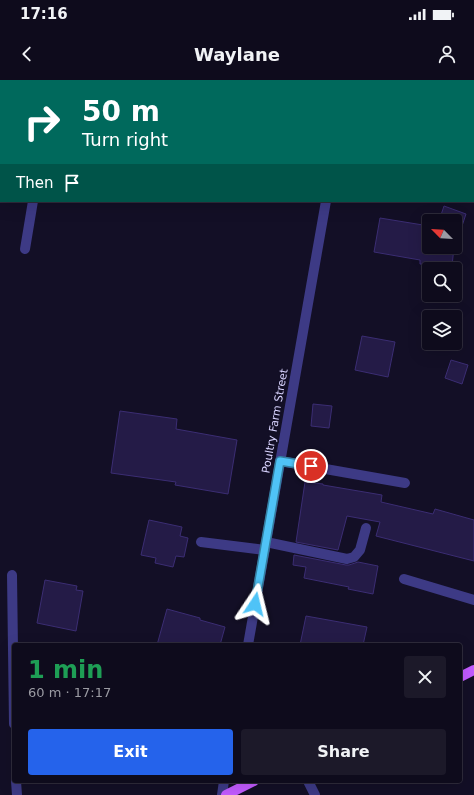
<!DOCTYPE html>
<meta charset="utf-8">
<style>
:root{--surface:#0e0b1c;--page:#1c1929;--text:#f1f3f6;--muted:#9b9ba3;--line:#2e2b3b;--accent:#2563eb}
body{margin:0;font-family:"DejaVu Sans",sans-serif;background:var(--page);color:var(--text);height:100vh;display:flex;flex-direction:column;font-size:15px;white-space:nowrap}
*{box-sizing:border-box;margin:0}
p{font-size:13px;color:var(--muted)}
.icon{flex:none;width:22px;height:22px;fill:none;stroke:currentColor;stroke-width:2;stroke-linecap:round;stroke-linejoin:round}
.map{position:relative;flex:1;overflow:hidden}
.drawer{position:absolute;left:12px;top:563px;width:450px;height:140px;display:flex;flex-direction:column;background:var(--surface);border-radius:4px;box-shadow:0 4px 16px #0002,0 0 0 1px var(--line)}
.drawer>*{flex:none}
.guide{position:absolute;left:0px;top:0px;width:474px;height:122px;box-shadow:0 4px 16px #0002,0 0 0 1px var(--line);background:#00695c;color:#fff;overflow:hidden}
.needle{width:26px;rotate:294deg}
.buttons{position:absolute;left:422px;top:134px;display:grid;gap:8px}
.buttons a{display:grid;place-items:center;width:40px;height:40px;border-radius:4px;background:var(--surface);box-shadow:0 4px 16px #0002,0 0 0 1px var(--line);font-size:20px}
.pin{position:absolute;display:grid;place-items:center;width:34px;height:34px;color:#fff;margin:-17px;border:2px solid #fff;border-radius:50%;box-shadow:0 1px 4px #0007}
.me{position:absolute;width:44px;margin:-22px;rotate:10deg;stroke-linejoin:round;filter:drop-shadow(0 0 3px #0008)}
.turn{display:flex;align-items:center;gap:14px;height:84px;padding:0 16px;font-size:18px}
.turn .icon{width:52px;height:52px;stroke-width:2.5}
.turn b{display:block;font-size:28px;line-height:34px}
.then{display:flex;align-items:center;height:38px;padding:0 16px;background:#0003;gap:8px;font-size:15px}
.round{display:grid;place-items:center;flex:none;width:42px;height:42px;border-radius:4px;background:var(--page)}
.headline{display:flex;align-items:center;justify-content:space-between;height:68px;padding:0 16px}
h1{font-size:24px;font-weight:700;line-height:30px;color:#1e9e55}
.action{display:flex;gap:8px;margin-top:auto;padding:8px 16px}
.action a{flex:1;height:46px;border-radius:4px;background:var(--accent);color:#fff;font-size:16px;font-weight:700;line-height:46px;text-align:center}
.action a+a{background:var(--page);color:var(--text)}
.status{display:flex;justify-content:space-between;align-items:center;height:28px;padding:0 20px;background:var(--surface);direction:ltr}
.status svg{height:11px;fill:currentColor}
header{display:flex;justify-content:space-between;align-items:center;height:52px;padding:0 16px;background:var(--surface);font-size:18px;font-weight:700}
.map>svg:first-child{display:block}
.building{fill:#241b47;stroke:#3b2d73}
.lines{fill:none;stroke-linecap:round;stroke-linejoin:round}
.minor{stroke:#3d3a85;stroke-width:10}
.major{stroke:#c25bff;stroke-width:10}
.route-casing{stroke:#337fa1;stroke-width:10}
.route{stroke:#4fc3f7;stroke-width:7}
.labels{text-anchor:middle;dominant-baseline:central;stroke-width:3.5;stroke-linejoin:round;paint-order:stroke}
.street-label{font-size:11px;fill:#d9d4ff;stroke:#130f26}
</style>
<div class="status"><b>17:16</b><svg viewBox="0 0 49 12"><path d="M0 12V9h3v3zM5 12V6h3v6zM10 12V3h3v9zM15 12V0h3v12zM26 1h20v11H26zM47 4h2v5h-2z"/></svg></div>
<header><svg class="icon" aria-label="back" viewBox="0 0 24 24"><path d="M15 5l-7 7 7 7"/></svg>Waylane<svg class="icon" aria-label="person" viewBox="0 0 24 24"><circle cx="12" cy="8" r="4"/><path d="M4 21q1-7 8-7t8 7"/></svg></header>
<div class="map">
<svg width="474" height="715" viewBox="0 0 474 715">
<rect width="100%" height="100%" fill="#130f26"/>
<g class="building">
<polygon points="444,126 466,134 461,149 455,147 455,152 455,141 439,141"/>
<polygon points="380,138 429,146 429,167 454,167 452,186 420,184 420,180 374,172"/>
<polygon points="362,256 395,262 388,297 355,290"/>
<polygon points="451,280 468,285 462,304 445,298"/>
<polygon points="313,324 332,326 329,348 311,346"/>
<polygon points="120,331 177,339 176,349 237,360 228,414 175,405 176,402 111,393"/>
<polygon points="305,402 323,404 323,405 382,415 381,422 433,434 435,429 474,440 474,481 376,456 380,442 347,436 338,470 296,462"/>
<polygon points="149,440 182,447 180,456 188,458 184,477 176,476 173,487 155,483 156,478 141,475"/>
<polygon points="294,475 346,485 349,485 358,482 378,486 373,514 348,509 349,507 304,498 306,487 293,485"/>
<polygon points="45,500 77,506 76,510 83,511 76,551 37,543"/>
<polygon points="167,529 200,538 200,540 225,547 220,565 157,565"/>
<polygon points="306,536 367,547 363,565 300,565"/>
</g>
<g class="lines">
<g class="minor">
<polyline points="60,1 60,0"/>
<polyline points="242,1 243,0"/>
<polyline points="354,1 354,0"/>
<polyline points="0,60 1,60"/>
<polyline points="25,169 33,121"/>
<polyline points="280,381 405,403"/>
<polyline points="201,462 265,470"/>
<polyline points="266,462 347,479 354,477 360,470 366,448"/>
<polyline points="12,495 14,644"/>
<polyline points="404,499 474,520"/>
<polyline points="248,565 326,121"/>
<polyline points="16,701 17,715"/>
<polyline points="308,701 315,715"/>
<polyline points="222,715 224,701"/>
</g>
<g class="major">
<polyline points="460,597 474,590"/>
<polyline points="226,715 254,701"/>
</g>
</g>
<g class="lines">
<g class="route-casing">
<polyline id="route" points="255,524 280,381 311,386"/>
</g>
<use href="#route" class="route"/>
</g>
<g class="labels">
<g class="street-label">
<text transform="translate(275 341) rotate(-80)">Poultry Farm Street</text>
</g>
</g>
</svg>
<div class="buttons">
<a><svg class="needle" viewBox="-14 -14 28 28"><path d="M0-13l5 13h-10z" fill="#e53935"/><path d="M0 13l5-13h-10z" fill="#9b9ba3"/></svg></a>
<a><svg class="icon" aria-label="search" viewBox="0 0 24 24"><circle cx="10" cy="10" r="6"/><path d="M15 15l6 6"/></svg></a>
<a><svg class="icon" aria-label="layers" viewBox="0 0 24 24"><path d="M12 4l9 5-9 5-9-5zM3 14l9 5 9-5"/></svg></a>
</div>
<div class="pin" style="left:311px;top:386px;background:#d93025"><svg class="icon" aria-label="arrive" viewBox="0 0 24 24"><path d="M6 21V4h12l-3 4 3 4H6"/></svg></div>
<svg class="me" style="left:255px;top:524px" viewBox="-20 -20 40 40"><path d="M0-17L14 15 0 8-14 15z" fill="#4fc3f7" stroke="#fff" stroke-width="4"/></svg>
<div class="guide">
<div class="turn"><svg class="icon" aria-label="right" viewBox="0 0 24 24"><path d="M7 20v-9h11M14 6l5 5-5 5"/></svg><div><b>50 m</b>Turn right</div></div>
<div class="then">Then<svg class="icon" aria-label="arrive" viewBox="0 0 24 24"><path d="M6 21V4h12l-3 4 3 4H6"/></svg></div>
</div>
<section class="drawer">
<div class="headline"><div><h1>1 min</h1><p>60 m · 17:17</p></div><a class="round"><svg class="icon" aria-label="close" viewBox="0 0 24 24"><path d="M6 6l12 12M18 6L6 18"/></svg></a></div>
<div class="action"><a>Exit</a><a>Share</a></div>
</section>
</div>
